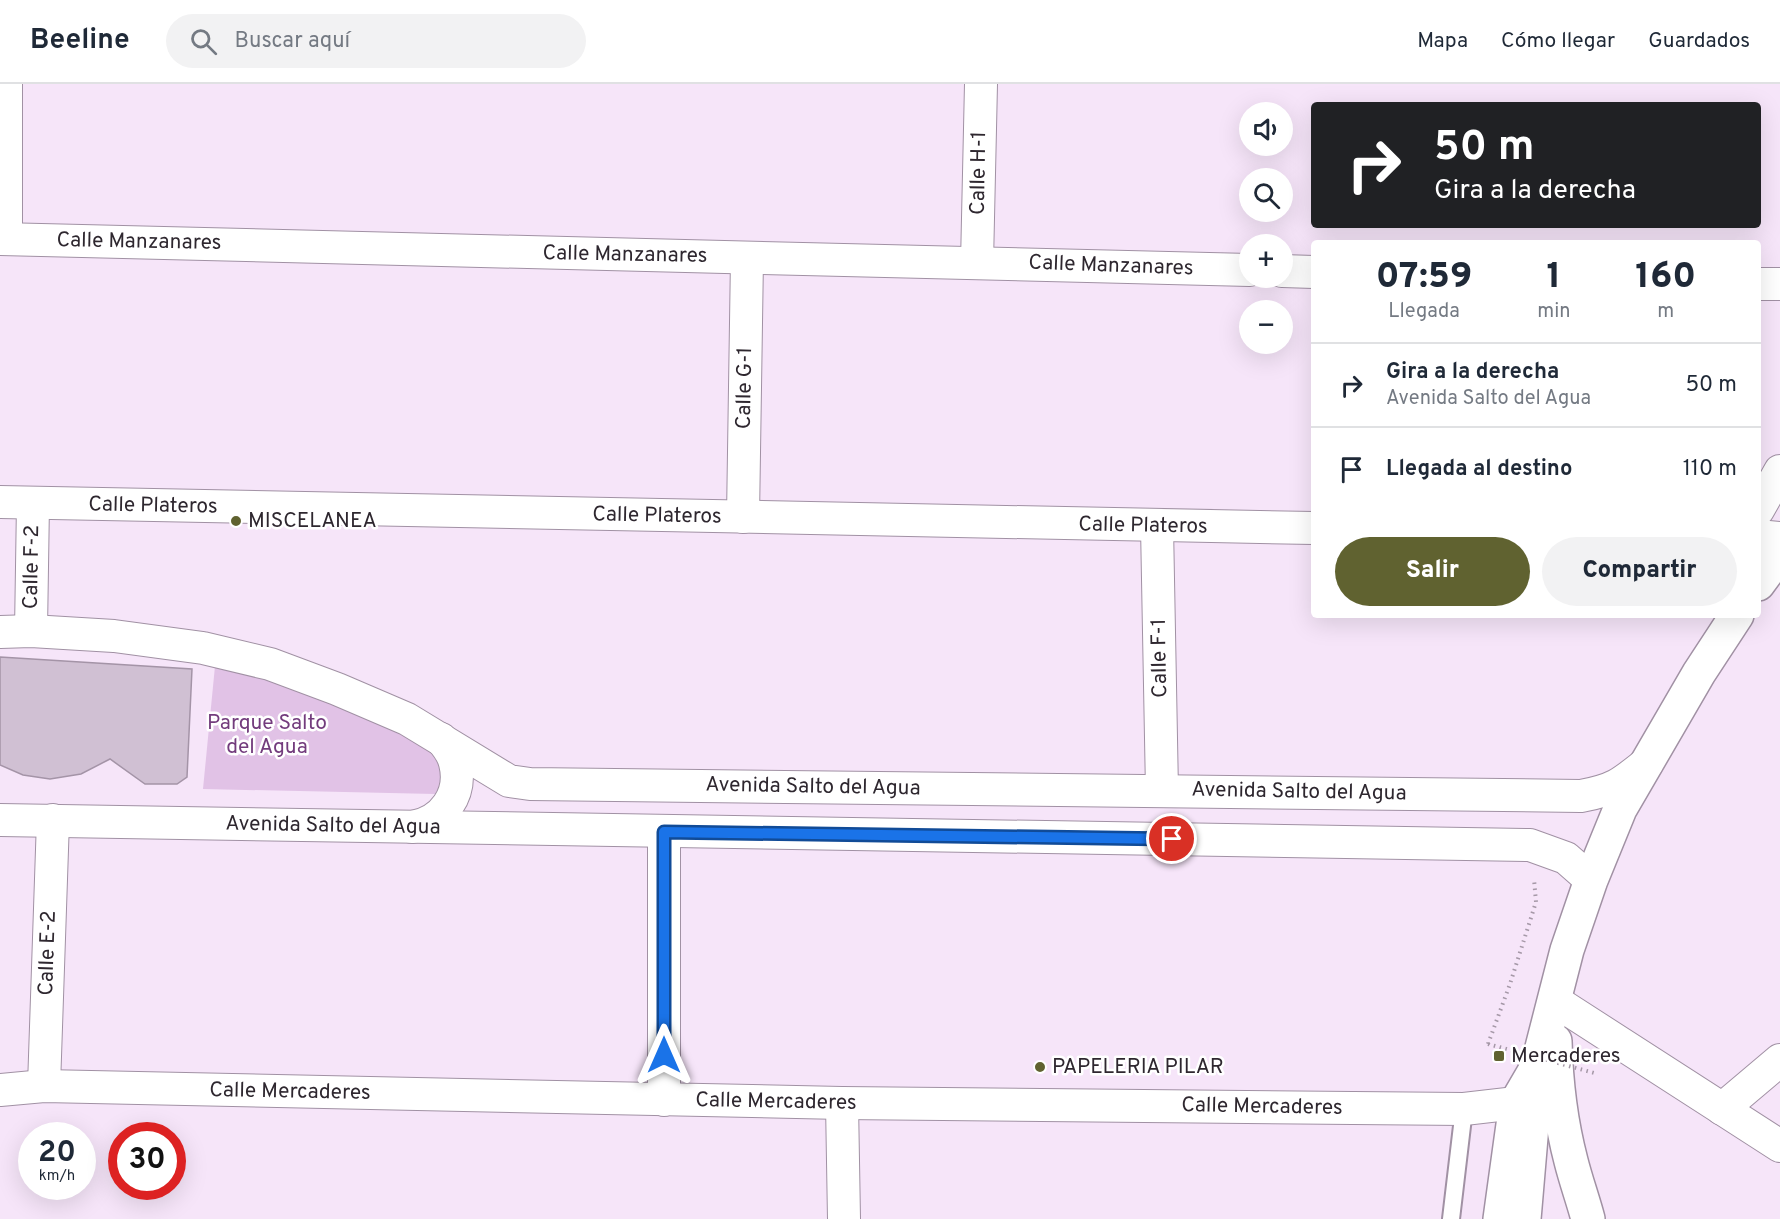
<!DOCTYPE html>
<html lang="es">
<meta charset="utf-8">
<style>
:root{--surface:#fff;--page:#f2f2f3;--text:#1f2937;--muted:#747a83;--line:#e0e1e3;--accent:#606230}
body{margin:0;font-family:Overpass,sans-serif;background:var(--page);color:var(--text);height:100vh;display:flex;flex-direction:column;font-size:22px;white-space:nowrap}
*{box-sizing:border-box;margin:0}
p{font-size:20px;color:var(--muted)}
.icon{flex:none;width:33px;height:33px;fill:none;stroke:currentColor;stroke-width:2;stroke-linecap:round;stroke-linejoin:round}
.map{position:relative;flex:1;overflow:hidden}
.side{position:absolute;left:1311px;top:156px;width:450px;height:378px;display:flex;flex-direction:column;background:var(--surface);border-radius:6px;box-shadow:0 6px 24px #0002}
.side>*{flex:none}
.hud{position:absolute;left:1311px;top:18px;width:450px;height:126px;border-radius:6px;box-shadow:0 6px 24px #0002;background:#202124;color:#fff;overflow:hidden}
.tools{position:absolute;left:1239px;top:18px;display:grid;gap:12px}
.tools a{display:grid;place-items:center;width:54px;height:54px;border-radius:50%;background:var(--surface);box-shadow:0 6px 24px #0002;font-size:30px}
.speed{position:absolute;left:18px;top:1038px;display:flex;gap:12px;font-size:30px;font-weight:700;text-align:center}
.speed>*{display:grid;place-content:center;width:78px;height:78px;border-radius:50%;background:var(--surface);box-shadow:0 6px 24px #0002;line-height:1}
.speed small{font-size:15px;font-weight:400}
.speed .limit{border:9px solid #d22;background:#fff;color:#111}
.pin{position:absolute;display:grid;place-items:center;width:51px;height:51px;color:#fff;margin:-26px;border:3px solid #fff;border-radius:50%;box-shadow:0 2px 6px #0007}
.me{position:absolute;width:66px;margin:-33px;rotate:0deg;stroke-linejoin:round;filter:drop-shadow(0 0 4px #0008)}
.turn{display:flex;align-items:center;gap:21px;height:126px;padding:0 24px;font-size:27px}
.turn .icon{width:78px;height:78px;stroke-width:2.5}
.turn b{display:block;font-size:42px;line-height:51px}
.eta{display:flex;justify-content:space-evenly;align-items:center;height:102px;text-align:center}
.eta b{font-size:36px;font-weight:800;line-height:42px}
.button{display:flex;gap:12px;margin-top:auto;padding:12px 24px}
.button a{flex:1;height:69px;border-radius:36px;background:var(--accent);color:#fff;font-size:24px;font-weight:800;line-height:69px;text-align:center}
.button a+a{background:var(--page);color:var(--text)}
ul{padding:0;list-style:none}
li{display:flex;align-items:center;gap:18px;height:84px;padding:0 24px;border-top:2px solid var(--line)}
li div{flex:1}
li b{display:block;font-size:22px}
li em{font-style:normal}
header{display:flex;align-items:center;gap:36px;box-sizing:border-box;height:84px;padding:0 30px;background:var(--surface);border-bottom:2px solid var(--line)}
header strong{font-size:28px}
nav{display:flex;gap:33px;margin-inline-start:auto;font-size:21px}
.search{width:420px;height:54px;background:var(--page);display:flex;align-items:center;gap:15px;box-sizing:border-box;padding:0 21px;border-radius:33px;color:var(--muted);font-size:22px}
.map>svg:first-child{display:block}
.green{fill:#e1c2e6}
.building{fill:#d0c0d3;stroke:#a494a7;stroke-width:1.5}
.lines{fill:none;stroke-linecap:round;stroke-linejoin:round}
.service-casing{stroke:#a191a4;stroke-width:20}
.minor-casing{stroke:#a191a4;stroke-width:34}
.secondary-casing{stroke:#a191a4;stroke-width:36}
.primary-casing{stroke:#a191a4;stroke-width:36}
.path{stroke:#a598a7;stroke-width:4;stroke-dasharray:1.5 4.5;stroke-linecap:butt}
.service{stroke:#fff;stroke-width:16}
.minor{stroke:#fff;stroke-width:32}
.secondary{stroke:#fff;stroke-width:33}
.primary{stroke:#fff;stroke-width:33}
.path-bridge{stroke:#a598a7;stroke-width:4;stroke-dasharray:1.5 4.5;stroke-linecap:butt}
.route-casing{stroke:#114b97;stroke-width:15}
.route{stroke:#1a73e8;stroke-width:10}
.poi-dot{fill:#606230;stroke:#fff;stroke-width:2}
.labels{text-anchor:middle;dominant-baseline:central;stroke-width:5;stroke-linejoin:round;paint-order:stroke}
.street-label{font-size:21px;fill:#2e272f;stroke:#fff}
.poi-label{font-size:21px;fill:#2e272f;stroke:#fff;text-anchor:start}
.park-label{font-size:21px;fill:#733c7d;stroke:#fff}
</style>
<header>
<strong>Beeline</strong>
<div class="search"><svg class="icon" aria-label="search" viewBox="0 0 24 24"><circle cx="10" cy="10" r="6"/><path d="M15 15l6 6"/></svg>Buscar aquí</div>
<nav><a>Mapa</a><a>Cómo llegar</a><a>Guardados</a></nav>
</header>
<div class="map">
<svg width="1780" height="1135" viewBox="0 0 1780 1135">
<rect width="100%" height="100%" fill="#f6e5f9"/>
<polygon class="green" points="215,582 325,611 436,663 449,685 435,710 203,705"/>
<polygon class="building" points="0,573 192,585 187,693 177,700 145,700 110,675 81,690 50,695 23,691 0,681"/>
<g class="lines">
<g class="service-casing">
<polyline id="service" points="1451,1135 1464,1025"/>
</g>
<g class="minor-casing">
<g id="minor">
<polyline points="6,0 6,155"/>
<polyline points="0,155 1250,186"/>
<polyline points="977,179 981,0"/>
<polyline points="1282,187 1314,188"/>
<polyline points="1758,200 1780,200"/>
<polyline points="0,418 1314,444"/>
<polyline points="1758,426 1780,387"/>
<polyline points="743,433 747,174"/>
<polyline points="1157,442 1162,707"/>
<polyline points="1758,452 1780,454"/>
<polyline points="31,547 33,419"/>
<path d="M 0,548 L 31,547 L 114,552 L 203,564 L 270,580 L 337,605 L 407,635 L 509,697 L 530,700 L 1581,712 C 1614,706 1621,700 1647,679"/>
<polyline points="0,736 1530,761 1566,774 1591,796"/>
<path d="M 412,743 C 443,738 463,710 455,679 C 453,670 447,662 441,655"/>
<polyline points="664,748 664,1016"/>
<polyline points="1555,917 1780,1062"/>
<polyline points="44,1002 53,736"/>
<polyline points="0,1006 44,1002 842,1019 1464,1025 1516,1019"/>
<polyline points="842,1019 844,1135"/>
<polyline points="1722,1025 1780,976"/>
</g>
</g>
<g class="secondary-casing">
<polyline id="secondary" points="1500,1135 1516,1019 1537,983"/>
</g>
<g class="primary-casing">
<g id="primary">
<polyline points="1758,500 1780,470"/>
<path d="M 1555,957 C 1556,997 1561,1039 1571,1077 C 1576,1097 1583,1116 1588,1135"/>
<polyline points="1524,1135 1537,983 1567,866 1591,796 1620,725 1699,589 1737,531"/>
</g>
</g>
<polyline class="path" points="1488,960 1510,900 1536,818 1534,795"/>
<use href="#service" class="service"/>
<use href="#minor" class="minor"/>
<use href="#secondary" class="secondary"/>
<use href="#primary" class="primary"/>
<polyline class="path-bridge" points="1488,960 1598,990"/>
</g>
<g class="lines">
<g class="route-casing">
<polyline id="route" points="664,971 664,748 1172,755"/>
</g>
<use href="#route" class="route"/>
</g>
<g class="poi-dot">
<circle cx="236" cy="437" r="6"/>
<rect x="1493" y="966" width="12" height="12" rx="3"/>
<circle cx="1040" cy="983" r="6"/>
</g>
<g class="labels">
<g class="street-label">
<text transform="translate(979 89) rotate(-89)">Calle H-1</text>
<text transform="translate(139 158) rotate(1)">Calle Manzanares</text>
<text transform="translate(625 171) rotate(1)">Calle Manzanares</text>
<text transform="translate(1111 182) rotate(2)">Calle Manzanares</text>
<text transform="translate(745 304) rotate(-89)">Calle G-1</text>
<text transform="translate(153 422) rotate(1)">Calle Plateros</text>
<text transform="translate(657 432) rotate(1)">Calle Plateros</text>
<text transform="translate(1143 442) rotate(1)">Calle Plateros</text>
<text transform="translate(32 483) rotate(-89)">Calle F-2</text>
<text transform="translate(1160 574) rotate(-91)">Calle F-1</text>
<text transform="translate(813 703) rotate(1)">Avenida Salto del Agua</text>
<text transform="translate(1299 708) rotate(1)">Avenida Salto del Agua</text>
<text transform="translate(333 742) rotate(1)">Avenida Salto del Agua</text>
<text transform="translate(48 869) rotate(-88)">Calle E-2</text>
<text transform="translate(290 1008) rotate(1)">Calle Mercaderes</text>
<text transform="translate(776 1018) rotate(1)">Calle Mercaderes</text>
<text transform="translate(1262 1023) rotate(1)">Calle Mercaderes</text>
</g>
<g class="poi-label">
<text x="248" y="437">MISCELANEA</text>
<text x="1511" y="972">Mercaderes</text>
<text x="1052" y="983">PAPELERIA PILAR</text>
</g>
<g class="park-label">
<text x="267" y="639">Parque Salto<tspan x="267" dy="24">del Agua</tspan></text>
</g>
</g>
</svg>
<div class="tools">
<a><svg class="icon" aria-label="sound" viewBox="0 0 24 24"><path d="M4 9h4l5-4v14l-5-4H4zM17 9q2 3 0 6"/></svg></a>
<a><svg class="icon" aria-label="search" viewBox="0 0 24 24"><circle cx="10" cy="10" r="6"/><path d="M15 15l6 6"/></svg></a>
<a>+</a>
<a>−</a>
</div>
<div class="speed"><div>20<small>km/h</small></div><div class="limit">30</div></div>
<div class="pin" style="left:1172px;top:755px;background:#d93025"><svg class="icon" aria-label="arrive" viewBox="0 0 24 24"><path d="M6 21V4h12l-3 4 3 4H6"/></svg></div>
<svg class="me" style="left:664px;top:971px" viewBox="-20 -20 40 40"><path d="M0-17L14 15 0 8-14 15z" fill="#1a73e8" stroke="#fff" stroke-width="4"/></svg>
<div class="hud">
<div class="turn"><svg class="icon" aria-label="right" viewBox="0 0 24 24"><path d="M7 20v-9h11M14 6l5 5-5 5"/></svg><div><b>50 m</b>Gira a la derecha</div></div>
</div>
<section class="side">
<div class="eta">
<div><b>07:59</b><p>Llegada</p></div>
<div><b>1</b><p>min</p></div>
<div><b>160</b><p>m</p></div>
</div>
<ul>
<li><svg class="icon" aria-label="right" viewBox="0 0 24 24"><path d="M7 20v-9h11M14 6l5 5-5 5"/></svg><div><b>Gira a la derecha</b><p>Avenida Salto del Agua</p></div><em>50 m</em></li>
<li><svg class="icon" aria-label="arrive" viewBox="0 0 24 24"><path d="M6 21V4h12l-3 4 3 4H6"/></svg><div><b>Llegada al destino</b></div><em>110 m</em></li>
</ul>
<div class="button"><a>Salir</a><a>Compartir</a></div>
</section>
</div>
